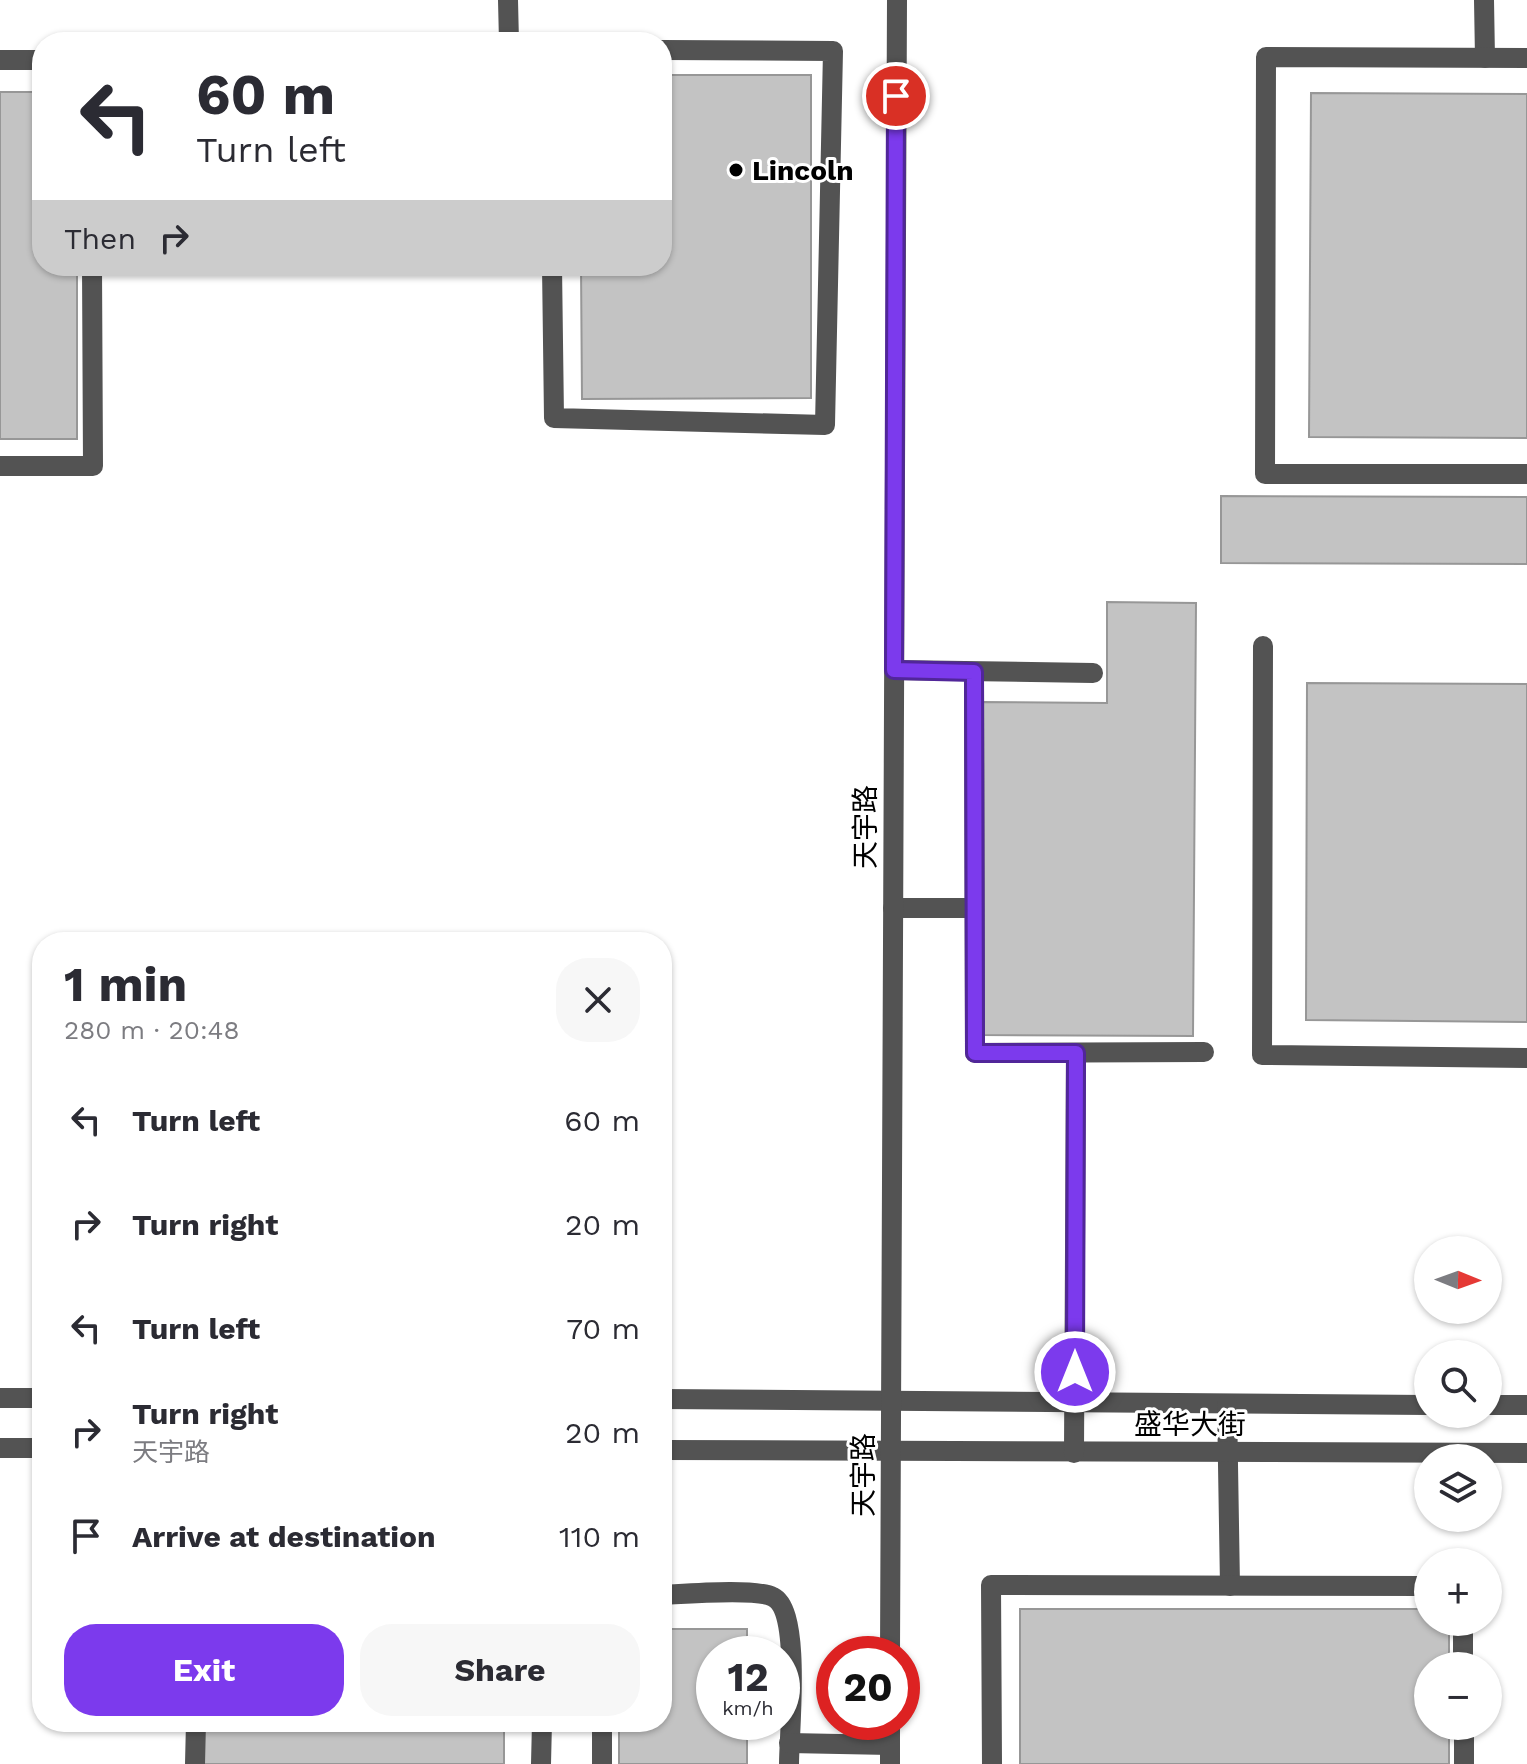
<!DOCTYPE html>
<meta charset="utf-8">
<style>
:root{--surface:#fff;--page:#f7f7f7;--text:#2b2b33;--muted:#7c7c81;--accent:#7c3aed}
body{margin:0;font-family:"Work Sans","Noto Sans SC",sans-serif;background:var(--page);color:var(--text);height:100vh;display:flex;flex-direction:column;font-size:30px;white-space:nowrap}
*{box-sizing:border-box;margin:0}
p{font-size:26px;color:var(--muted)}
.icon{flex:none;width:44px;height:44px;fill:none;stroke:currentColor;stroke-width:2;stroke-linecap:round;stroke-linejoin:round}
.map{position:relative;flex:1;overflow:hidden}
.side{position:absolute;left:32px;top:932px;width:640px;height:800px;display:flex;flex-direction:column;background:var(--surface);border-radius:32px;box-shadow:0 2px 6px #0004}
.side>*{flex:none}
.hud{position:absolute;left:32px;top:32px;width:640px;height:244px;border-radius:32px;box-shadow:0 2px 6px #0004;background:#fff;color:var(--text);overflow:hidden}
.needle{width:52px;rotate:91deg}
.buttons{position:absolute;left:1414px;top:1236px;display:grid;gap:16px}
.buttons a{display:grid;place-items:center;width:88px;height:88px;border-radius:50%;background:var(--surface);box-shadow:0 2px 6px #0004;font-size:40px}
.speed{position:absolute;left:696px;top:1636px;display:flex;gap:16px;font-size:40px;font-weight:700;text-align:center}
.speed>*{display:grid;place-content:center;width:104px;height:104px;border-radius:50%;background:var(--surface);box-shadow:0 2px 6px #0004;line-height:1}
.speed small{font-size:20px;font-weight:400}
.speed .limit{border:12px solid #d22;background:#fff;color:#111}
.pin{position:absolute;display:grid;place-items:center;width:68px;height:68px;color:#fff;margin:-34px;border:4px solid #fff;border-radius:50%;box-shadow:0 2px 8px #0007}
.me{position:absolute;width:88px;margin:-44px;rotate:0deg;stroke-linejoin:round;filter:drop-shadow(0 0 6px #0008)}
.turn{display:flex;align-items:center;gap:28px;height:168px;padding:0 32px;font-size:36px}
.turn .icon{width:104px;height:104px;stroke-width:2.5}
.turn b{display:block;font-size:56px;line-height:68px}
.then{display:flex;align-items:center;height:76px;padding:0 32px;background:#0003;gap:16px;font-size:30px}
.round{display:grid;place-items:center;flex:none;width:84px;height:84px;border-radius:32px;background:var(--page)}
.summary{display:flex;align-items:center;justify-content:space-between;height:136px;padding:0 32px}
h1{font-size:48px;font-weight:700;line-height:60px}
.button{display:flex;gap:16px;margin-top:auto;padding:16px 32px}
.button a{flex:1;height:92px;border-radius:32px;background:var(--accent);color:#fff;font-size:32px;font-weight:700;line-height:92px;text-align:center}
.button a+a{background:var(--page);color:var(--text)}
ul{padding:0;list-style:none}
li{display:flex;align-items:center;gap:24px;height:104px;padding:0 32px}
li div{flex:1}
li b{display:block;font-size:30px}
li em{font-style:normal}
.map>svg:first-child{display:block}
.building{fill:#c3c3c3;stroke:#979797;stroke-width:2}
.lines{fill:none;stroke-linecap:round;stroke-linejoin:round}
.minor{stroke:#535353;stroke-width:20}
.route-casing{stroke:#51269a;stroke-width:20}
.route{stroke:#7c3aed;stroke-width:14}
.poi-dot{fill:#000;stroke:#fff;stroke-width:3}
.labels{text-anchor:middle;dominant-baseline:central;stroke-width:6;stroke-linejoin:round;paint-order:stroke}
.poi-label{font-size:28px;font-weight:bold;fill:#000;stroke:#fff;text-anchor:start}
.street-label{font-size:28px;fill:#000;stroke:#fff}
</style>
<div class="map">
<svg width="1527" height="1764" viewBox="0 0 1527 1764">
<rect width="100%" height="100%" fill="#fff"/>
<g class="building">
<polygon points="662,75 811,75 811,398 582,399 581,266 662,266"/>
<polygon points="0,92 42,92 42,266 77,266 77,439 0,439"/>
<polygon points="1311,93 1527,94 1527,438 1309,437"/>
<polygon points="1221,496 1527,497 1527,564 1221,563"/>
<polygon points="1107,602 1196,603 1193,1036 981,1035 983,702 1107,703"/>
<polygon points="1307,683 1527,684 1527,1022 1306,1020"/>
<polygon points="1020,1609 1428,1609 1428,1622 1449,1622 1449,1666 1428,1666 1428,1726 1449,1726 1449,1764 1020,1764"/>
<polygon points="662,1629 747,1629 747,1654 714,1654 714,1722 747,1722 747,1764 619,1764 619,1722 662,1722"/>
<rect x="201" y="1722" width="303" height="42"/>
</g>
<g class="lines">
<g class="minor">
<polyline points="508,0 509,42"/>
<polyline points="1484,0 1485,58"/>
<polyline points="1527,58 1266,57 1265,474 1527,474"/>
<polyline points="0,60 42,60"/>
<polyline points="552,266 554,418 825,425 833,51 662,50"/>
<polyline points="0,466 93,466 92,266"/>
<polyline points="1263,646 1262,1055 1527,1058"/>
<polyline points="894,670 1093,673"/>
<polyline points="974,672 975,1053 1204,1052"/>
<polyline points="893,908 974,908"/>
<polyline points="0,1398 42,1398"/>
<polyline points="662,1399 1428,1405"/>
<polyline points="1227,1404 1230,1586"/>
<polyline points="1488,1405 1527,1405"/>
<polyline points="0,1448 42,1448"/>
<polyline points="662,1450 1527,1453"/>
<polyline points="1074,1453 1076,1053"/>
<path d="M 662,1595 C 684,1594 756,1588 773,1597 C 802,1611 789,1732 789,1764"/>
<polyline points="1463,1622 1463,1666"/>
<polyline points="890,1654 897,0"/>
<polyline points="602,1722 602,1764"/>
<polyline points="1464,1726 1464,1764"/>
<polyline points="789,1743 890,1745"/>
<polyline points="195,1764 196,1722"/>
<polyline points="541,1764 542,1722"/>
<polyline points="890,1764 890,1722"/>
<polyline points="992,1764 991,1585 1428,1586"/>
</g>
</g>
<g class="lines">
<g class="route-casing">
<polyline id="route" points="896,96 894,670 974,672 975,1053 1076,1053 1075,1372"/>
</g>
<use href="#route" class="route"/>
</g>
<circle class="poi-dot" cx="736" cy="170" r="8"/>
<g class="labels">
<g class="poi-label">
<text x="752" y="170">Lincoln</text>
</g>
<g class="street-label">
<text transform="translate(865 827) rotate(-90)">天宇路</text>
<text x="1190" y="1424">盛华大街</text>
<text transform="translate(863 1475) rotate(-90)">天宇路</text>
</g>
</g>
</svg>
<div class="buttons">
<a><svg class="needle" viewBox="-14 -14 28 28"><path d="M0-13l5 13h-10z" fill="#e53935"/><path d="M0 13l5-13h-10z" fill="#7c7c81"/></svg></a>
<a><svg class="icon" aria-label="search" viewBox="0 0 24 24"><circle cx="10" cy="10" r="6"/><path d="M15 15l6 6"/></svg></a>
<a><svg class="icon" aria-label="layers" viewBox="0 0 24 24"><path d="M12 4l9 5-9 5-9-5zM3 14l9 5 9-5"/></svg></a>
<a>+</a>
<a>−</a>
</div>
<div class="speed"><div>12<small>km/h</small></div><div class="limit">20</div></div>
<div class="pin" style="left:896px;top:96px;background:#d93025"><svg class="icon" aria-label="arrive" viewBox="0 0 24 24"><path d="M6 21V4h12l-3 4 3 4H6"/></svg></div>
<svg class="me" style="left:1075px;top:1372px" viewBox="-20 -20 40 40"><circle r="17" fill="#7c3aed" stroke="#fff" stroke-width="3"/><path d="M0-11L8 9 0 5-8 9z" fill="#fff"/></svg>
<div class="hud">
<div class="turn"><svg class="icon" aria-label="left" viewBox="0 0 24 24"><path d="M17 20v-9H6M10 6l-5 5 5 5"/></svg><div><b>60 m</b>Turn left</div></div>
<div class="then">Then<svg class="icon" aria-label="right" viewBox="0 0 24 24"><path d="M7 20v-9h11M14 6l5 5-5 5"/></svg></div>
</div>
<section class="side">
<div class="summary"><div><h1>1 min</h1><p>280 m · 20:48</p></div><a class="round"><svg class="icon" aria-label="close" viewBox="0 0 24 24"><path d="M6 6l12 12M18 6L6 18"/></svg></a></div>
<ul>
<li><svg class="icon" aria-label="left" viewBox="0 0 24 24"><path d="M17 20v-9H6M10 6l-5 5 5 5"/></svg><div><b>Turn left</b></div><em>60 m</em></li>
<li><svg class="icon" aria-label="right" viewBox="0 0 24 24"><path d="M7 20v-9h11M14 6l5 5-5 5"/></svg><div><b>Turn right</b></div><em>20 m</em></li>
<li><svg class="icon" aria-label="left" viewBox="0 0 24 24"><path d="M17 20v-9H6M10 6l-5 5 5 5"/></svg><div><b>Turn left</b></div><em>70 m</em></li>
<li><svg class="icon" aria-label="right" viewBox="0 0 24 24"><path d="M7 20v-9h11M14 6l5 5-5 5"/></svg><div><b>Turn right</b><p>天宇路</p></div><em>20 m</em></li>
<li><svg class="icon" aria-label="arrive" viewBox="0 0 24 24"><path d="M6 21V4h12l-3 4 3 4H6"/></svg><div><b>Arrive at destination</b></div><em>110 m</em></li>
</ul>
<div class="button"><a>Exit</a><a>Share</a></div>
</section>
</div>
